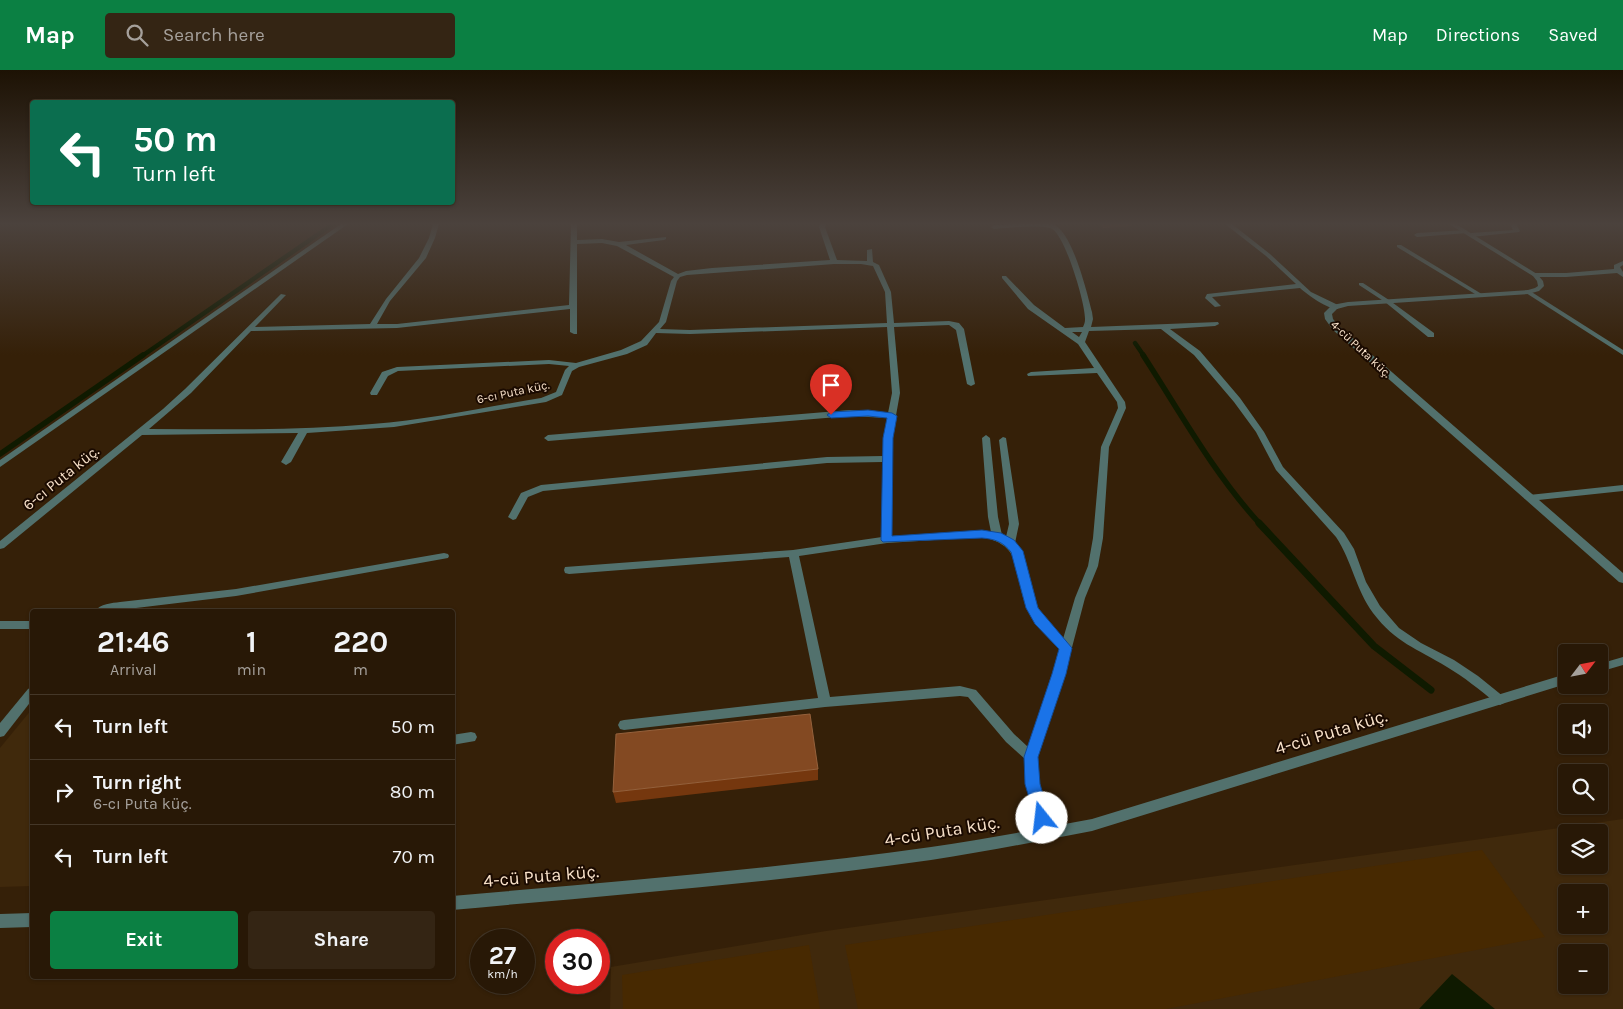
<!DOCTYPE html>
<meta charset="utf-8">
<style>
:root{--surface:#281806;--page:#342514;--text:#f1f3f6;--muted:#a5a09b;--line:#443728;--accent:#0b8043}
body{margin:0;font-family:Karla,sans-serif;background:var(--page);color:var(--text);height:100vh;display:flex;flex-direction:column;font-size:19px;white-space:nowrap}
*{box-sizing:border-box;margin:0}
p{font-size:16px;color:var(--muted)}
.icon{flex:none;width:28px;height:28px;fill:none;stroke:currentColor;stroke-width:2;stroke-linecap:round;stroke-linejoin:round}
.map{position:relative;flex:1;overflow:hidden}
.details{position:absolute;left:30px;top:539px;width:425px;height:370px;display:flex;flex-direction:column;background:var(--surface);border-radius:5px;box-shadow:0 1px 4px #0004,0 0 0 1px var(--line)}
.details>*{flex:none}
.banner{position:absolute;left:30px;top:30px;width:425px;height:105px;border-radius:5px;box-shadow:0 1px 4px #0004,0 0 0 1px var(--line);background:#0b6e4f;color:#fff;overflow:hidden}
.needle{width:32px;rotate:58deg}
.tools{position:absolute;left:1558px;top:574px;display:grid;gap:10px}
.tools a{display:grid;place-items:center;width:50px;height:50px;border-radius:5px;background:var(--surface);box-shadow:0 1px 4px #0004,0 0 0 1px var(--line);font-size:25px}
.speed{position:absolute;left:470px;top:859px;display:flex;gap:10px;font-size:25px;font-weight:700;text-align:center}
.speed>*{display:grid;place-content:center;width:65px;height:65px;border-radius:50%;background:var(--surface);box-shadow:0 1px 4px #0004,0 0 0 1px var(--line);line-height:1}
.speed small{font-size:12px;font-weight:400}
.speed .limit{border:8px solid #d22;background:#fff;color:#111}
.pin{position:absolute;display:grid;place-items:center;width:42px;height:42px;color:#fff;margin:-51px -21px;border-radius:50% 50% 50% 0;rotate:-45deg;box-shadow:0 0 5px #0007}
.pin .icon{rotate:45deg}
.me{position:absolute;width:55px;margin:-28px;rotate:344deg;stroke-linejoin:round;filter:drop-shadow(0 0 4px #0008)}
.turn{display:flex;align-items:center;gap:18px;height:105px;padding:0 20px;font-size:22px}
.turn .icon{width:65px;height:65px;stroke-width:2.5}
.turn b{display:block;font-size:35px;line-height:42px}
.eta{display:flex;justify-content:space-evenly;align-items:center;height:85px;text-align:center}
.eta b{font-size:30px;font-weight:700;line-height:35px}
.primary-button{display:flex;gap:10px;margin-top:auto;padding:10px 20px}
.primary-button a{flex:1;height:58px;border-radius:5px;background:var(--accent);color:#fff;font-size:20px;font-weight:700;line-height:58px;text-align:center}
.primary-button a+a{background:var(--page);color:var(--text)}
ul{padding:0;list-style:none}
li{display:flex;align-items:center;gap:15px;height:65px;padding:0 20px;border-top:1px solid var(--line)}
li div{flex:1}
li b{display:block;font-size:19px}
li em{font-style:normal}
header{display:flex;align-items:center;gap:30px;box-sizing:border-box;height:70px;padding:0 25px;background:var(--accent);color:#fff}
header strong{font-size:24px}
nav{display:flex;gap:28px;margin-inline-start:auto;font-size:18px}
.search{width:350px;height:45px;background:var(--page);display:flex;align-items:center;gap:12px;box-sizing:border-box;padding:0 18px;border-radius:5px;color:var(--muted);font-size:19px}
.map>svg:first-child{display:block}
.built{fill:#40290c;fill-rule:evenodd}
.green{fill:#472901}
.water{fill:#0f1a00}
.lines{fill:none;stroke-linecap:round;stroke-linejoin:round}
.stream-far2{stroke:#0f1a00;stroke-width:4.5}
.stream-far1{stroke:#0f1a00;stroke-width:5.5}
.stream{stroke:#0f1a00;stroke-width:7}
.minor{fill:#52716d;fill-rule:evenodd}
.tertiary{fill:#52716d;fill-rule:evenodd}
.wall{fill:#75370e}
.building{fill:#834922;stroke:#95613c}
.route{fill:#1a73e8;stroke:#114b97}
.labels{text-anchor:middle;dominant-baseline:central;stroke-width:4;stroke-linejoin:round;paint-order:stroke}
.far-street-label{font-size:12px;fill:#f8e1c9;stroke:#1a0a00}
.street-label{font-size:15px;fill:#f8e1c9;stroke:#1a0a00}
.near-street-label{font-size:18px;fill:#f8e1c9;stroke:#1a0a00}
</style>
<header>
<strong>Map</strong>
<div class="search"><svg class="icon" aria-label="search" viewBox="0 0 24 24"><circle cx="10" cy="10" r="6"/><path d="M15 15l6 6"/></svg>Search here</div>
<nav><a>Map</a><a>Directions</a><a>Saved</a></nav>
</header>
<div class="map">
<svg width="1623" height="939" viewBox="0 0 1623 939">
<rect width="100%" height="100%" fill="#352008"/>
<g class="built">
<polygon points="32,639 32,816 0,817 0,678"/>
<path d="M 1623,749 L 1623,939 L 610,939 L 611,897 L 826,861 ZM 1566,762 L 1599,762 L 1599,795 L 1566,795 ZM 1566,822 L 1599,822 L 1599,855 L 1566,855 ZM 1566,882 L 1599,882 L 1599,915 L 1566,915 Z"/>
</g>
<g class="green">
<polygon points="1482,780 1545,867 1166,939 858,939 845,875"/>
<polygon points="809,875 820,939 623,939 622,905"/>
</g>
<polygon class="water" points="1452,904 1495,939 1419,939"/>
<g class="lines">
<g class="stream-far2">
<polyline points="1135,273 1144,286"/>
<polyline points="142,286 333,154"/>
</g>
<g class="stream-far1">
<path d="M 1143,285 C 1180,342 1214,404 1260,454"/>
<polyline points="0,384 143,285"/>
</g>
<polyline class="stream" points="1259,453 1374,576 1431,620"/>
<g class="minor">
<polygon points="341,154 348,154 0,397 0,390"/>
<path d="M 433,154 L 439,154 L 435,168 L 426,188 L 390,231 L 377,254 L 397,254 L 569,235 L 571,154 L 577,154 L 577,170 L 602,169 L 619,172 L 666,167 L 666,169 L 664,170 L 626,175 L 678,204 L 686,201 L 712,198 L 830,190 L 819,157 L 820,154 L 826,154 L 825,157 L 837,190 L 867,191 L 867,180 L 872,179 L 873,192 L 879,195 L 891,222 L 894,253 L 949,251 L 959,253 L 964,259 L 975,314 L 971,316 L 967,314 L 956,260 L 949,255 L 894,257 L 900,323 L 892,368 L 892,466 L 982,461 L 991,462 L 988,447 L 982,368 L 986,365 L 990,368 L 998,447 L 1002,465 L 1006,467 L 1009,454 L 999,370 L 1003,367 L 1006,368 L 1019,454 L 1015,473 C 1028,489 1027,509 1034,528 C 1040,545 1051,556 1063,569 L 1075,528 L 1088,496 L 1093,468 L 1101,377 L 1118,338 L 1117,332 L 1097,303 L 1028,306 L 1027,304 L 1031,302 L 1094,298 L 1078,274 L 1028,239 L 1002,208 L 1002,206 L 1006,206 L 1034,235 L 1065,258 L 1083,257 C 1084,255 1085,252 1085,250 C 1086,235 1065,165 1052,159 C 1043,154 1007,158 994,159 L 991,157 L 994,155 C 1010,155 1037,151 1052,154 C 1072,159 1087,223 1092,242 L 1093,249 L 1091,257 L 1218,252 L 1219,254 L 1215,256 L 1170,259 L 1200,281 L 1240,328 L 1264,362 L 1283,397 L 1344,463 L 1354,479 L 1366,512 L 1380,536 L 1399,558 L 1421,573 L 1454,590 L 1478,606 L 1504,627 L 1506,630 L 1504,633 L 1500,635 L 1496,633 C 1480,620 1464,607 1447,597 C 1416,578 1396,573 1373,543 C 1356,520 1352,491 1336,467 L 1276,400 L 1256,362 L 1234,332 L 1194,285 L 1161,259 L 1089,261 L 1085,272 L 1125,332 L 1126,338 L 1109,377 L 1103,468 L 1098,496 L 1085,528 L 1065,604 L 1037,687 L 1040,714 L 1054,764 L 1052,768 L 1047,770 L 1042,768 L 1040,764 L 1026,714 L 1025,689 L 1006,672 L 968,627 L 960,626 L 825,637 L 624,660 L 620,659 L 618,655 L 620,651 L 624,650 L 818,628 L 789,487 L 569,504 L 565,503 L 564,500 L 565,497 L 793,480 L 882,467 L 883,392 L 827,393 L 543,421 L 528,427 L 516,449 L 513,450 L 508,447 L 521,423 L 541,415 L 827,387 L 883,386 L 884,368 L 887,348 L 850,346 L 548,371 L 544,368 L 548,365 L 850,340 L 888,343 L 892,323 L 887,257 L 690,264 L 656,263 L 647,275 L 627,284 L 579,297 L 572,301 L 562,325 L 546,332 L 394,357 L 307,363 L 291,392 L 286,395 L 281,392 L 298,363 L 142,365 L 4,478 L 0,479 L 0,471 L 163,339 L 185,319 L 281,224 L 286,225 L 255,257 L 370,254 L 386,229 L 419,188 L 429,168 ZM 602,173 L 617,176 L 674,207 L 671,211 L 659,252 L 641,271 L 621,280 L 576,293 L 549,290 L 397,297 L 382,302 L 370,323 L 371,325 L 377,325 L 388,306 L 398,301 L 549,294 L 569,296 L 565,300 L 556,322 L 541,328 C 485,337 429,350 372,354 C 298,361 223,359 149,359 L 191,323 L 251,261 L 397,258 L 570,239 L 570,262 L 574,264 L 577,264 L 577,174 ZM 834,194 L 861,194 L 873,196 L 885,222 L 887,253 L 690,260 L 660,259 L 666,252 L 677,211 L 680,207 L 687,205 ZM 1072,262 L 1082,262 L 1079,267 ZM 982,467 C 1027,476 1012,507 1028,540 C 1036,556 1048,567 1060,580 L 1028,677 L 1014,664 L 976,620 L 960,616 L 830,627 L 799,486 L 887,473 Z"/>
<path d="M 1225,154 L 1232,154 L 1270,184 L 1311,222 L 1338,235 L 1338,239 C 1327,239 1308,225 1300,218 L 1212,227 L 1221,236 L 1215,237 L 1205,228 L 1207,224 L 1296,214 L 1266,186 Z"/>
<polygon points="1510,154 1516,154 1520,161 1519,162 1471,167 1468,165 1471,163 1513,160"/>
<polygon points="1465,160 1467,161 1467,163 1417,167 1414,165 1417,163"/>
<polygon points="1397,175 1401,175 1485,226 1480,227 1397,177"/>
<polygon points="1623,191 1623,195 1620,197 1623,202 1623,207 1617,203 1566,207 1535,207 1532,205 1535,203 1566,203 1614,199 1614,195"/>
<polygon points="1359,213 1363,213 1389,230 1434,263 1434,267 1428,267 1385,232 1359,215"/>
<polygon points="1526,221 1530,221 1623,280 1623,285 1526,223"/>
<polygon points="1623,415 1623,421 1529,431 1524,428 1529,425"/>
<path d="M 444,483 L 448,484 L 449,486 L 448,488 L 236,526 L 111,541 L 95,541 C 100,534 112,533 120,532 L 236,519 Z"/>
<rect x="0" y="551" width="32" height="8"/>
<polygon points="32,617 32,630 4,666 0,667 0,653 28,619"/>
<polygon points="471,662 475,663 477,667 475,671 452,675 452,665"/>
</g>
<g class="tertiary">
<polygon points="1449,154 1456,154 1537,204 1543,211 1544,216 1539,221 1528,224 1348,236 1337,239 1332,244 1333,249 1339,256 1623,503 1623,513 1619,512 1333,260 1325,249 1324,243 1332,235 1348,232 1528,220 1535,218 1538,216 1537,211 1533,206"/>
<polygon points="1623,587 1623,595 1599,602 1599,594"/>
<path d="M 1566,604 L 1566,614 L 1092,761 C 1039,771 985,782 931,790 C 772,813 612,825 452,840 L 452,826 C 612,812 772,799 931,777 C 985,769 1039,759 1092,749 Z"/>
<polygon points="32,843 32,857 0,858 0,844"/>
</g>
</g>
<g class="wall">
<polygon points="1099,154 1132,154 1132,156 1103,158"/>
<polygon points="818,699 818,710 616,733 613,722"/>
</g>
<polygon class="building" points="810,644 818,699 613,722 616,664"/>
<linearGradient id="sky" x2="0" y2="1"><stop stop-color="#1d1204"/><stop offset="0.54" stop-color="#4b423d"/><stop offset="1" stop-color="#4b423d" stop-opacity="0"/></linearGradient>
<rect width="1623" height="285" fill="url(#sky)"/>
<path class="route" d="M 868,340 L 892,343 L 897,346 L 893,368 L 892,466 L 982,460 L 1001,463 L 1014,470 L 1023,481 L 1038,538 L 1072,578 L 1066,604 L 1038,687 L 1040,714 L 1050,748 L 1048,752 L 1042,754 L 1037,752 L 1035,748 L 1025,714 L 1024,687 L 1052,604 L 1059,579 L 1035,554 L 1026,538 L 1011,482 C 1003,472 995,469 982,468 L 883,472 L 881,470 L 883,368 L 887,348 L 868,346 L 831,348 L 827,345 L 831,342 Z"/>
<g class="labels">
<g class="far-street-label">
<text transform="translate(1361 279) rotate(43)">4-cü Puta küç.</text>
<text transform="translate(513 322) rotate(-12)">6-cı Puta küç.</text>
</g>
<g class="street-label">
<text transform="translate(61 408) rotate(-39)">6-cı Puta küç.</text>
</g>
<g class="near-street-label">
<text transform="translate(1331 662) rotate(-17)">4-cü Puta küç.</text>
<text transform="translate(942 761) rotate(-9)">4-cü Puta küç.</text>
<text transform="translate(541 806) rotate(-5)">4-cü Puta küç.</text>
</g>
</g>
</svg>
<div class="tools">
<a><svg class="needle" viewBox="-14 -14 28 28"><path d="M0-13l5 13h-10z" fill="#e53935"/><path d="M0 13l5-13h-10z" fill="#a5a09b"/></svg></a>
<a><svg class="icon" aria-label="sound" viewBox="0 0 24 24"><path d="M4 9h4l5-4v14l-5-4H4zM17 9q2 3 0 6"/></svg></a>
<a><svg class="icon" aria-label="search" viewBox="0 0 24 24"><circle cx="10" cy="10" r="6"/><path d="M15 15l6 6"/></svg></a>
<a><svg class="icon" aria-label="layers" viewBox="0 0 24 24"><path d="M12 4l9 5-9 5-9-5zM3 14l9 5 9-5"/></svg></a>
<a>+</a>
<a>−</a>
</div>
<div class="speed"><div>27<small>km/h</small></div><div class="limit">30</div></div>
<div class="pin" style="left:831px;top:345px;background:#d93025"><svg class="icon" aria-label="arrive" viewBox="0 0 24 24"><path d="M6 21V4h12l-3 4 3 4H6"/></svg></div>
<svg class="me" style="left:1042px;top:748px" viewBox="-20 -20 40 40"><circle r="19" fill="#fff"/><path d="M0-13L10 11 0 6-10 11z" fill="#1a73e8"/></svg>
<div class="banner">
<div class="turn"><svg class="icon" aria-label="left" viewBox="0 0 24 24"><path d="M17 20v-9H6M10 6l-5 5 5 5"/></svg><div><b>50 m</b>Turn left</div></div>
</div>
<section class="details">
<div class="eta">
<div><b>21:46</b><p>Arrival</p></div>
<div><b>1</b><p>min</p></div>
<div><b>220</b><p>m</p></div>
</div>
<ul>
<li><svg class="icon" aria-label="left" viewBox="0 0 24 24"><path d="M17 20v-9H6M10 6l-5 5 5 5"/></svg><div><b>Turn left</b></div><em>50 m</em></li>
<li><svg class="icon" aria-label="right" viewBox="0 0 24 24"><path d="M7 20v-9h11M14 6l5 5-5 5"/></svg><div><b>Turn right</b><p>6-cı Puta küç.</p></div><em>80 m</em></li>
<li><svg class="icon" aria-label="left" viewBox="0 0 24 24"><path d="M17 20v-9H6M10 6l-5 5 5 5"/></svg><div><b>Turn left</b></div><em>70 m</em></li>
</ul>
<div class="primary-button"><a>Exit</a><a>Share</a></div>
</section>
</div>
